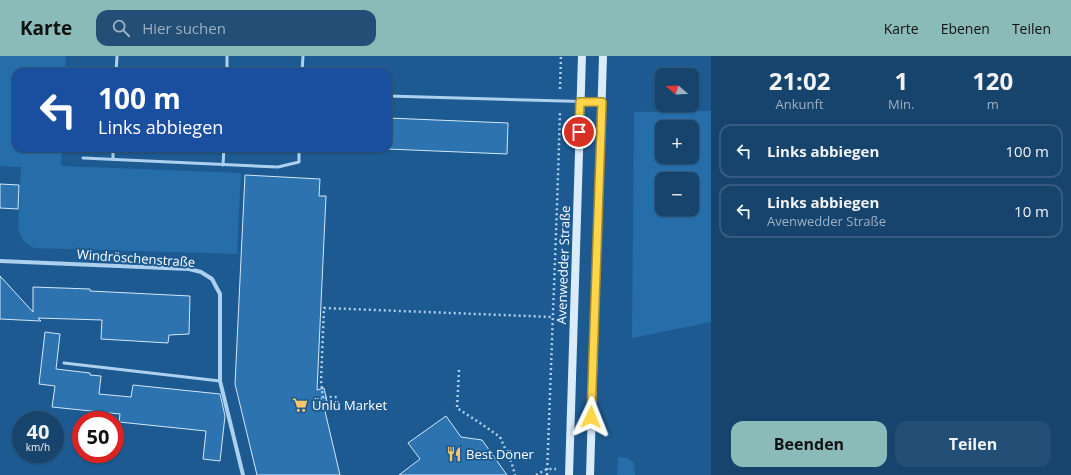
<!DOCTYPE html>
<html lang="de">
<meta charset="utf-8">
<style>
:root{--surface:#16446d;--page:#234e75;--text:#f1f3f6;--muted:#9eb0c2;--line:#355c80;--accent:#8bbbb9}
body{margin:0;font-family:"Open Sans",sans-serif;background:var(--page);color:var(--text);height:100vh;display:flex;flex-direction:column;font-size:15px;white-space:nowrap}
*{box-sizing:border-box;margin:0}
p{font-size:13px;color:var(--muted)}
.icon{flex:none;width:22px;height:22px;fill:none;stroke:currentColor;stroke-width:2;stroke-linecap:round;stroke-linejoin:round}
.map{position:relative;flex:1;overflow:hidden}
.panel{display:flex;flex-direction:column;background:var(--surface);width:360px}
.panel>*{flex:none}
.top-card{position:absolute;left:12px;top:12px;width:380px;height:84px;border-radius:12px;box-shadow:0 1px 3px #0004,0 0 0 1px var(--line);background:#1a4fa0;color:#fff;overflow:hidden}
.needle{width:26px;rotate:289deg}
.tools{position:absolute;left:655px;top:12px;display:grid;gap:8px}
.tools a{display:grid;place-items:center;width:44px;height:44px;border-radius:8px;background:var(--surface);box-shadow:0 1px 3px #0004,0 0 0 1px var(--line);font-size:20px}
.speed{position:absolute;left:12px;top:355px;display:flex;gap:8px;font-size:20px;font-weight:700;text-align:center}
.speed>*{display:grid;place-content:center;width:52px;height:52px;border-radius:50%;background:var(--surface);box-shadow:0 1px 3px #0004,0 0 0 1px var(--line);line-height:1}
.speed small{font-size:10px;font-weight:400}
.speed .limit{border:6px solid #d22;background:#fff;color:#111}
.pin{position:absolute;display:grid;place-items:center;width:34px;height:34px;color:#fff;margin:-17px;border:2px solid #fff;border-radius:50%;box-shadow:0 1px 4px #0007}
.me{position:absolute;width:44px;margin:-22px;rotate:2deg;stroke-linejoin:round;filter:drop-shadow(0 0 3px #0008)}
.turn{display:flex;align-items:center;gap:14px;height:84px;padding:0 20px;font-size:18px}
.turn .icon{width:52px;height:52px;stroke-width:2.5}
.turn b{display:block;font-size:28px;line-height:34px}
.eta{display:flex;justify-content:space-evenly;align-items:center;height:68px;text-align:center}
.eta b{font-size:24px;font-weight:700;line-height:28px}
.primary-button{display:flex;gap:8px;margin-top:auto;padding:8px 20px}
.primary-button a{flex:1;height:46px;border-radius:12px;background:var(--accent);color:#111;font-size:16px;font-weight:700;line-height:46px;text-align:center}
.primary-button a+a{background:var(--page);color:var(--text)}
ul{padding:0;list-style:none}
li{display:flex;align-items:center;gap:12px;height:54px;margin:0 8px 6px;padding:0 12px;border:2px solid var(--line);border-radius:12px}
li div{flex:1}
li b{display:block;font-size:15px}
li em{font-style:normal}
header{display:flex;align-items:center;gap:24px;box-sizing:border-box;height:56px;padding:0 20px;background:var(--accent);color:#111}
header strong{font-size:19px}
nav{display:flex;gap:22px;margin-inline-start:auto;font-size:14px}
.search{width:280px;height:36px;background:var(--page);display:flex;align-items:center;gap:10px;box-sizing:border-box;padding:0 14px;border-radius:12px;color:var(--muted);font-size:15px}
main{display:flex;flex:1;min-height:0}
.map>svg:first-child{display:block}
.green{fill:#266eaa;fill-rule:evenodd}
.building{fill:#2c73af;stroke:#d3e8fa}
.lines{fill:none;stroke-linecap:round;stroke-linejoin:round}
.path{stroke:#add0ee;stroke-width:2.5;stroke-dasharray:2 3;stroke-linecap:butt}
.lane{stroke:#add0ee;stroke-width:3}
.street{stroke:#add0ee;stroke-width:4}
.secondary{stroke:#daebfa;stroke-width:8}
.route-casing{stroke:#a68a30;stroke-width:10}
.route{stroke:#ffd54a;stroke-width:7}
.labels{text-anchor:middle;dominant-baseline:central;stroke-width:4;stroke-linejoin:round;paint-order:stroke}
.street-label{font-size:13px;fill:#fff;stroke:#1d5a91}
.poi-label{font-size:13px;fill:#fff;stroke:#1d5a91;text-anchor:start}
</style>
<header>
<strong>Karte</strong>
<div class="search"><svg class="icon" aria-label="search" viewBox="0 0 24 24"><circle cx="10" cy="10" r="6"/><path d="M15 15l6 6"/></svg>Hier suchen</div>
<nav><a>Karte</a><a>Ebenen</a><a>Teilen</a></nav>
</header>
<main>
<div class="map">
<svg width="711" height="419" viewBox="0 0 711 419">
<rect width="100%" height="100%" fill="#1d5a91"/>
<g class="green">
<polygon points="0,0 66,0 65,16 16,16 16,92 62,92 61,110 241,117 237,198 34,192 23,185 18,173 21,111 0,110"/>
<path d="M 711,55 L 711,266 L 632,282 L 634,56 ZM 662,71 L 692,71 L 692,101 L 662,101 ZM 662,123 L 692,123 L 692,153 L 662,153 Z"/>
<polygon points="618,401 627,402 634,407 635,419 617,419"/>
</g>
<g class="building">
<polygon points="388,62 508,67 507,98 388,93"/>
<polygon points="245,119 320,123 319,140 326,140 317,334 324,332 328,350 324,351 340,419 257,419 235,328"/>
<polygon points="0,128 19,129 18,153 0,152"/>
<polygon points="0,220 33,256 33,231 90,233 90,235 190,240 189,278 169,279 168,287 101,283 102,264 38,262 41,265 0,263"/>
<polygon points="45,276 60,278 56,313 90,317 90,319 101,320 99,338 131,341 133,329 220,338 225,360 220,405 203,403 206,375 119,366 120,358 52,351 55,330 39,328"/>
<polygon points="446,360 461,381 482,384 507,419 399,419 420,403 408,387"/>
</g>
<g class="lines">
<g class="path">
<polyline points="560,33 561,0"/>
<polyline points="459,314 457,352 483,369 500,381 512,408 515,419"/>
<polyline points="323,342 321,325 324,252 553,261"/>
<polyline points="315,344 330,341 337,341"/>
<polyline points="536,419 547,413 556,413"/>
<polyline points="547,419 557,150 560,56"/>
</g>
<g class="lane">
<polyline points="116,16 117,0"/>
<polyline points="227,16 227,0"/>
<polyline points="302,16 303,0"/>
<polyline points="388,40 600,46"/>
<polyline points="83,102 278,111 299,106 299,92"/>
<polyline points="113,103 113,92"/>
<polyline points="223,109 224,92"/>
<polyline points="64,307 220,325"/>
</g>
<polyline class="street" points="0,205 189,213 201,216 212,223 220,238 220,325 243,419"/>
<g class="secondary">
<polyline points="569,419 582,0"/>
<polyline points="590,419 603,0"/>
</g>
</g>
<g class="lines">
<g class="route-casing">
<polyline id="route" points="579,76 580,46 602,46 591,361"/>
</g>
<use href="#route" class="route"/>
</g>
<defs>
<g id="supermarket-bare" transform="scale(1.2)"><path d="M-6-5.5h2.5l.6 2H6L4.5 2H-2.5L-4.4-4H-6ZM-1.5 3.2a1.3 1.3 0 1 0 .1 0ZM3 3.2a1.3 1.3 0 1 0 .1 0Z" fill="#fdc66b" stroke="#1d5a91" stroke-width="2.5" paint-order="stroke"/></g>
<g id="restaurant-bare" transform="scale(1.2)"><path d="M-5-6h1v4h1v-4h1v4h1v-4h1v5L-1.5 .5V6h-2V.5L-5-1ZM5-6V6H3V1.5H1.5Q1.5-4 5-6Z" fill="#fdc66b" stroke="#1d5a91" stroke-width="2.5" paint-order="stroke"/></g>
</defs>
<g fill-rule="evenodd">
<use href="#supermarket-bare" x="300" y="349"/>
<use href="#restaurant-bare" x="454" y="398"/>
</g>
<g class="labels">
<g class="street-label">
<text transform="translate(136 202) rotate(4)">Windröschenstraße</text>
<text transform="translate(563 209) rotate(-88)">Avenwedder Straße</text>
</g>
<g class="poi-label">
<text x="312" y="349">Ünlü Market</text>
<text x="466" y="398">Best Döner</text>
</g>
</g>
</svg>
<div class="tools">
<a><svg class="needle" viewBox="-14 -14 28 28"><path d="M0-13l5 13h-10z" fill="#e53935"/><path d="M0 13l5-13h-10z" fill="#9eb0c2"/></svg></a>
<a>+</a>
<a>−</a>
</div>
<div class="speed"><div>40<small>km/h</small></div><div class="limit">50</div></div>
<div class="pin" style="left:579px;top:76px;background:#d93025"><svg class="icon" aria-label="arrive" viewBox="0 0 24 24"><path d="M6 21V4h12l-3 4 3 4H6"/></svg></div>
<svg class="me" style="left:591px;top:361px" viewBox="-20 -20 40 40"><path d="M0-17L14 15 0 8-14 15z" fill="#ffd54a" stroke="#fff" stroke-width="4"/></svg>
<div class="top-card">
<div class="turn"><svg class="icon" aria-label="left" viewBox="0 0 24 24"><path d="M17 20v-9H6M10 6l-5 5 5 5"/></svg><div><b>100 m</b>Links abbiegen</div></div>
</div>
</div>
<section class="panel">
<div class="eta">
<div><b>21:02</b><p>Ankunft</p></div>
<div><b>1</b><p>Min.</p></div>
<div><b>120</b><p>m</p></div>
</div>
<ul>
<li><svg class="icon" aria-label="left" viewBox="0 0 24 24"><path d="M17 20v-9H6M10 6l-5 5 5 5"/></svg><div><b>Links abbiegen</b></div><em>100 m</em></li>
<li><svg class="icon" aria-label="left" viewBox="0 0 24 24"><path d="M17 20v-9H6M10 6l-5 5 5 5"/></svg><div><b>Links abbiegen</b><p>Avenwedder Straße</p></div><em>10 m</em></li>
</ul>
<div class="primary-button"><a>Beenden</a><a>Teilen</a></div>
</section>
</main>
